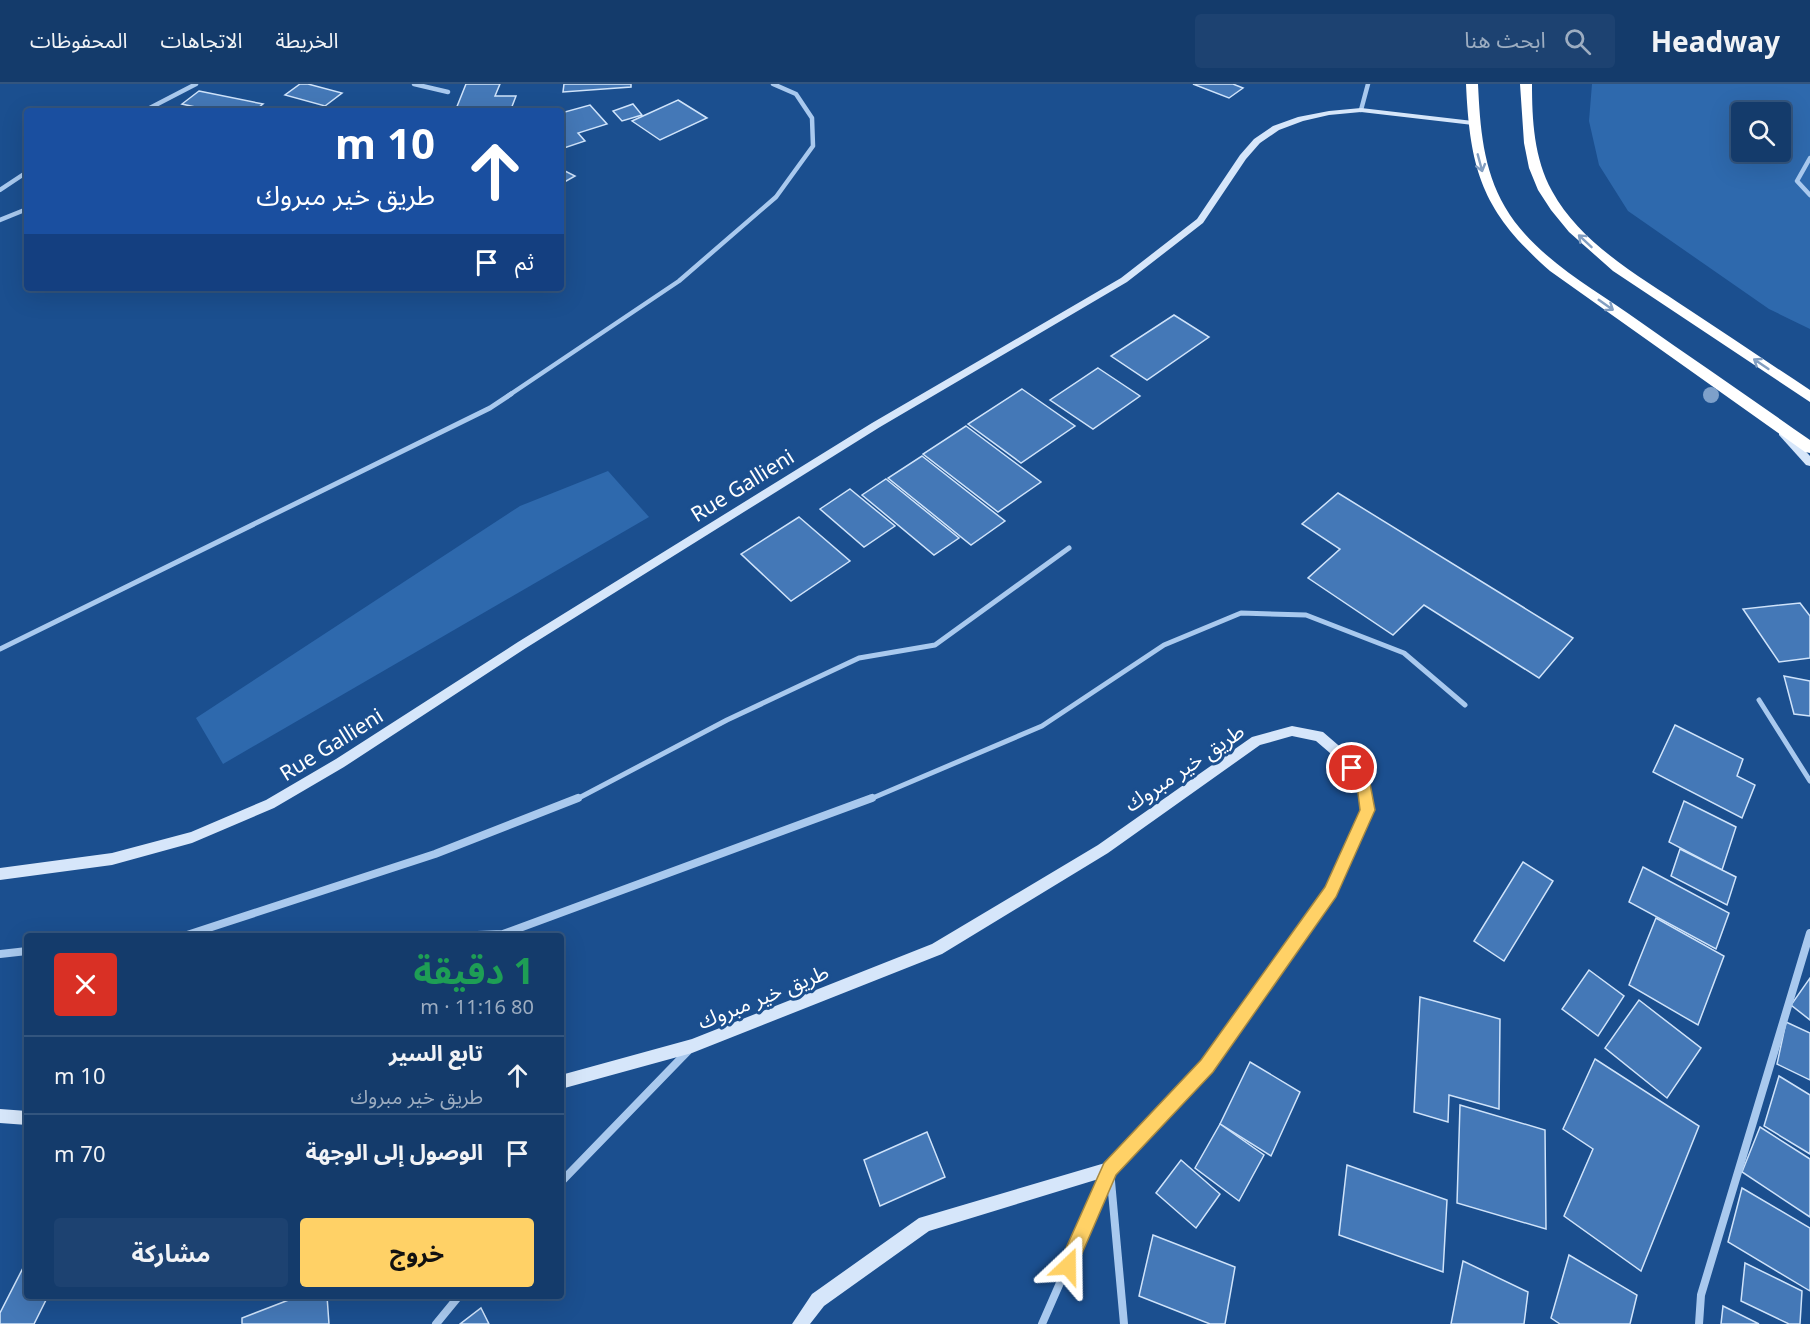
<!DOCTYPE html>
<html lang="ar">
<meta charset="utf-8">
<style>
:root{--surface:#143b6b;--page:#1d4271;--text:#f1f3f6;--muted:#9dadc1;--line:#33557e;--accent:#ffd166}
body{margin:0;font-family:"Noto Sans","Noto Sans Arabic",sans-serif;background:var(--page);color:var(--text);direction:rtl;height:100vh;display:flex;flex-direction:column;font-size:22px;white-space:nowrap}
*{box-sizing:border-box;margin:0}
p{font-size:20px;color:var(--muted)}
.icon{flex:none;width:33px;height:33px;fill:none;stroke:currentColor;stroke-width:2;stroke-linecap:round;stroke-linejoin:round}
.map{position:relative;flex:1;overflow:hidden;direction:ltr}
.sheet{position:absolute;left:24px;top:849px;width:540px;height:366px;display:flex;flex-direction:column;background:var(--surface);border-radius:6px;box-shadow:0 6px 24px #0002,0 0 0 2px var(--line);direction:rtl}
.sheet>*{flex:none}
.top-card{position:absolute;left:24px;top:24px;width:540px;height:183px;border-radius:6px;box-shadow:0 6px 24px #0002,0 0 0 2px var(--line);direction:rtl;background:#1a4fa0;color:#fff;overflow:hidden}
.tools{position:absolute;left:1731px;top:18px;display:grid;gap:12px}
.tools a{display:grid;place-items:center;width:60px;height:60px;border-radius:6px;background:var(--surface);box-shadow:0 6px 24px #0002,0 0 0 2px var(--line);font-size:30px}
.pin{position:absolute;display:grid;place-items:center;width:51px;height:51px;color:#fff;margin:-26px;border:3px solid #fff;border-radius:50%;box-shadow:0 2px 6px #0007}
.me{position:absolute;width:66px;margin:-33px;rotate:23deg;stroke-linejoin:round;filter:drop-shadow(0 0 4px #0008)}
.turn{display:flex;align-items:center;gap:21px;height:126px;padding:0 30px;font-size:27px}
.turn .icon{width:78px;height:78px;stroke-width:2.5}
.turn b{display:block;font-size:42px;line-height:51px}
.then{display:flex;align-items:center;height:57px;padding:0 30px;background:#0003;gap:12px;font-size:22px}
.round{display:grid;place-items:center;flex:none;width:63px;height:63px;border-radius:6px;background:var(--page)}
.headline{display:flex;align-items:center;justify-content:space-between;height:102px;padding:0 30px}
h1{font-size:36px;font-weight:700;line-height:45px;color:#1e9e55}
.primary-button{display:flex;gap:12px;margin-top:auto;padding:12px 30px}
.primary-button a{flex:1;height:69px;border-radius:6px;background:var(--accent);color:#111;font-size:24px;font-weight:700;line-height:69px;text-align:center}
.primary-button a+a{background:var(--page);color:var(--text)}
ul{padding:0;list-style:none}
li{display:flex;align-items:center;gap:18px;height:78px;padding:0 30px;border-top:2px solid var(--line)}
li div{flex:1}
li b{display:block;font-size:22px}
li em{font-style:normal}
header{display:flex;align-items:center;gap:36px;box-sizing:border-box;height:84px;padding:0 30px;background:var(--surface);border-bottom:2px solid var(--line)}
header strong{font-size:28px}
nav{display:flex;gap:33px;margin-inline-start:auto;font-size:21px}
.search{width:420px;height:54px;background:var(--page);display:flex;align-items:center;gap:15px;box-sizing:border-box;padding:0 21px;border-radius:6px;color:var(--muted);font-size:22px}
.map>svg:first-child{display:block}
.green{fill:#2e69ad;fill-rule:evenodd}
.building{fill:#4478b7;stroke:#cfe3fa;stroke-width:1.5}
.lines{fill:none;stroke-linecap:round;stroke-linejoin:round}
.street-far2{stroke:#a9c9ee;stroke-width:4.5}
.street-far1{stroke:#a9c9ee;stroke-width:5}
.street{stroke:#a9c9ee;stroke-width:8}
.secondary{fill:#d6e6fa;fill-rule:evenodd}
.highway{fill:#fff;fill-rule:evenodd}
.tree{fill:#7ea0ca}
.oneway{stroke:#829ec1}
.route{fill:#ffd166;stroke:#a68842;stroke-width:1.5}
.labels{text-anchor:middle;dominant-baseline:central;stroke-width:6;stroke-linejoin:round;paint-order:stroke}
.street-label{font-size:21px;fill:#fff;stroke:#1b4f8f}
</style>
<header>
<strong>Headway</strong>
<div class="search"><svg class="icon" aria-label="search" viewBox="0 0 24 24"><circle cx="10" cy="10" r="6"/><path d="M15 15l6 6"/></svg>ابحث هنا</div>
<nav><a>الخريطة</a><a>الاتجاهات</a><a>المحفوظات</a></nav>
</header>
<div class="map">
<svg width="1810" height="1240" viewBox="0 0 1810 1240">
<rect width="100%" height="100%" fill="#1b4f8f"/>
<g class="green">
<path d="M 1592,0 L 1810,0 L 1810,245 L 1769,225 L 1628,127 L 1599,81 L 1589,37 ZM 1742,28 L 1780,28 L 1780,68 L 1742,68 Z"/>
<polygon points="608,387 649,433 223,680 196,634 520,422"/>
</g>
<g class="building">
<polygon points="300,0 308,0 342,9 325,22 285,11"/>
<polygon points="466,0 500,0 495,12 516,12 511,25 456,25"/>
<polygon points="564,0 631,0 631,3 563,8"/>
<polygon points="1193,0 1233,0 1243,4 1229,14"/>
<polygon points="199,7 263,20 254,27 213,27 182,20"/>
<polygon points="678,16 707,34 660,56 632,37"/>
<polygon points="633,20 642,31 622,37 613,27"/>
<polygon points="590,21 607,40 578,49 585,57 561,65 561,29"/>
<polygon points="561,85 575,92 561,100"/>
<polygon points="1174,231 1209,253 1147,296 1111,272"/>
<polygon points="1098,284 1140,312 1093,345 1050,316"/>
<polygon points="1022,305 1075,342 1021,379 968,340"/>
<polygon points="966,342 1041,398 998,428 923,370"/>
<polygon points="922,372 1005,437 971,461 888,394"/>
<polygon points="886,395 959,454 934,471 862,411"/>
<polygon points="850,405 895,442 864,463 820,425"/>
<polygon points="1338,409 1573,554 1539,594 1424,521 1393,551 1308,494 1340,465 1302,440"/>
<polygon points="799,433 850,477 791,517 741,470"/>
<polygon points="1800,519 1810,532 1810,574 1779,578 1743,525"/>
<polygon points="1784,592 1810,597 1810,632 1794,630"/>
<polygon points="1675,641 1743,675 1737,692 1755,701 1742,734 1653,688"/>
<polygon points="1684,717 1736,743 1722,786 1669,758"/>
<polygon points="1680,765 1736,793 1727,821 1671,792"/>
<polygon points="1523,778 1553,797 1504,877 1474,857"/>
<polygon points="1643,783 1729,829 1716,865 1629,818"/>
<polygon points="1656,834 1724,872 1698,941 1629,901"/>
<polygon points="1589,886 1624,912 1598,952 1562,925"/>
<polygon points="1810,894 1810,936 1791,921"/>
<polygon points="1420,913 1500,935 1499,1025 1449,1011 1448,1038 1414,1028"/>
<polygon points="1639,916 1701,964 1667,1014 1605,964"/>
<polygon points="1786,938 1810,949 1810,996 1777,980"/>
<polygon points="1595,975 1699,1042 1641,1187 1564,1132 1593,1065 1563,1045"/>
<polygon points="1250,978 1300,1008 1271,1072 1220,1040"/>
<polygon points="1779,992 1810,1011 1810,1070 1764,1042"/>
<polygon points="1460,1021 1545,1046 1546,1145 1457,1119"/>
<polygon points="1220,1040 1264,1071 1239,1117 1195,1084"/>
<polygon points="1760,1043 1810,1075 1810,1133 1742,1088"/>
<polygon points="927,1048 945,1093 880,1122 864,1076"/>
<polygon points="1181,1076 1220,1110 1196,1144 1156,1109"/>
<polygon points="1347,1081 1447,1116 1443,1188 1339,1151"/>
<polygon points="1742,1104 1810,1144 1810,1207 1728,1158"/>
<polygon points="1153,1151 1235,1183 1225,1240 1210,1240 1139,1212"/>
<polygon points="1569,1171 1637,1211 1630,1240 1560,1240 1551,1234"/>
<polygon points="1463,1177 1528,1208 1524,1240 1451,1240"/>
<polygon points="1745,1179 1802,1207 1800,1240 1789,1240 1741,1217"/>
<polygon points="25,1180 27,1212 48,1212 34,1240 0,1240 0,1229"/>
<polygon points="299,1212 327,1212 329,1240 242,1240 242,1234"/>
<polygon points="1723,1222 1759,1240 1721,1240"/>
<polygon points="481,1224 489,1240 460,1240"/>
</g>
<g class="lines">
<g class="street-far2">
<polyline points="414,0 448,8"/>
<polyline points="1361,26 1368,0"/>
<polyline points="144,27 196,0"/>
<polyline points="1810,74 1797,97 1810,111"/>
<polyline points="0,106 27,88"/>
<polyline points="0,136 27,125"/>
<polyline points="508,312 679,197 776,113 813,62 812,34 796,10 773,0"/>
</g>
<g class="street-far1">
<polyline points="0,565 490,324 511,310"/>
<polyline points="1759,616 1810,697"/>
<polyline points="575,716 727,636 859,574 935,561 1069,464"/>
<polyline points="868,716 1042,642 1164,561 1241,529 1306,531 1404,569 1465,621"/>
</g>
<g class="street">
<polyline points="194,851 206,852"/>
<polyline points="184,852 435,770 578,714"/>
<polyline points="451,852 503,850 872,714"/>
<polyline points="0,870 27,867"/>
<polyline points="1110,1086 1124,1240"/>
<polyline points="561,1098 688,967"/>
<polyline points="436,1240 459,1212"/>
<polyline points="1042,1240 1109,1087"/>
<polyline points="1699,1240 1701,1211 1810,849"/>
</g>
<g class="secondary">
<polygon points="1361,24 1473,37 1477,39 1473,41 1361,28 1329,31 1303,37 1279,46 1260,59 1246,75 1203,139 1127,198 880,343 526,564 344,683 274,724 192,759 112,781 0,796 0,784 112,769 191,748 266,716 336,675 518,558 872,339 1121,194 1197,135 1240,71 1254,55 1273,42 1298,33 1329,27"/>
<polygon points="1783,345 1787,347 1810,372 1810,382 1806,381 1779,351 1779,347"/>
<polygon points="1292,642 1323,648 1345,667 1368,694 1374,726 1336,812 1212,987 1115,1090 929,1147 824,1222 810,1240 792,1240 812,1210 919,1134 1105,1079 1202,977 1326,804 1362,726 1358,700 1337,675 1316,657 1292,652 1260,661 1108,769 942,870 692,969 561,1005 561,991 692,955 932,860 1098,761 1252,653"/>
<polygon points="0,1025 27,1027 27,1041 0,1039"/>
</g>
<g class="highway">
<path d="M 1466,0 L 1478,0 C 1480,43 1483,85 1505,123 C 1534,173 1593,204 1639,237 C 1696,277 1753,316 1810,356 L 1810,369 L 1805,368 L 1550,187 C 1483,128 1470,88 1466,0 Z"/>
<path d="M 1520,0 L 1532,0 C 1532,36 1534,74 1552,107 C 1581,160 1639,192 1688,225 C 1729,252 1769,279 1810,306 L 1810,318 L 1613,187 L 1569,148 L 1551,126 L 1538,106 L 1529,84 L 1524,59 Z"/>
</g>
</g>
<circle class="tree" cx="1711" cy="311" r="8"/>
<defs><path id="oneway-shaft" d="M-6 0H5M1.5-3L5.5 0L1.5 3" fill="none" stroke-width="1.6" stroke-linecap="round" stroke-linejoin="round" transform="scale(1.5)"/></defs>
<g class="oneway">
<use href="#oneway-shaft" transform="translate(1480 79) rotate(75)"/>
<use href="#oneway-shaft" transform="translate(1585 157) rotate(-137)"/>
<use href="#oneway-shaft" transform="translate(1606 221) rotate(35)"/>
<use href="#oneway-shaft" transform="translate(1761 280) rotate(-146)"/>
</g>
<polygon class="route" points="1352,678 1357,680 1369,694 1375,726 1336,813 1213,988 1116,1091 1074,1188 1068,1191 1061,1188 1058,1182 1104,1079 1201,976 1325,803 1360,726 1357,701 1345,684 1347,680"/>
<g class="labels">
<g class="street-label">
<text transform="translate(742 401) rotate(-32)">Rue Gallieni</text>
<text transform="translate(331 660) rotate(-32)">Rue Gallieni</text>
<text transform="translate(1184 683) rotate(-34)">طريق خير مبروك</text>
<text transform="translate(763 912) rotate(-22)">طريق خير مبروك</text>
</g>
</g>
</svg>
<div class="tools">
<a><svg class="icon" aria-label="search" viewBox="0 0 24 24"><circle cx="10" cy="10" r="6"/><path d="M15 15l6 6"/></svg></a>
</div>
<div class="pin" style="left:1352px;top:684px;background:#d93025"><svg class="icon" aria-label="arrive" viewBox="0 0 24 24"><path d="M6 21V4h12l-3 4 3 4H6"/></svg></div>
<svg class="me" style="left:1068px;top:1182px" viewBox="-20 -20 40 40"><path d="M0-17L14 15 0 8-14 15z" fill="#ffd166" stroke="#fff" stroke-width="4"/></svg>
<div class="top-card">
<div class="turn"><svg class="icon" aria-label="ahead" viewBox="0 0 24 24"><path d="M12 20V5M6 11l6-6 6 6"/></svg><div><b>10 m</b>طريق خير مبروك</div></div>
<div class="then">ثم<svg class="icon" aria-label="arrive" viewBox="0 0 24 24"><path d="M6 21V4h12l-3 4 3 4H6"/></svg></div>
</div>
<section class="sheet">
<div class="headline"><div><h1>1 دقيقة</h1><p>80 m · 11:16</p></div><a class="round" style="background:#d93025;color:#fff"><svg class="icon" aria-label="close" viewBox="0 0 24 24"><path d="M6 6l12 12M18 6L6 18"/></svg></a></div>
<ul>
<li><svg class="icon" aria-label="ahead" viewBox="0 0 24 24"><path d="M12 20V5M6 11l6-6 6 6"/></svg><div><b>تابع السير</b><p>طريق خير مبروك</p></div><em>10 m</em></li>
<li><svg class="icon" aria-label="arrive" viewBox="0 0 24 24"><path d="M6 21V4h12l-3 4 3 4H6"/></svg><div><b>الوصول إلى الوجهة</b></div><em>70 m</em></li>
</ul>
<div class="primary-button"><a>خروج</a><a>مشاركة</a></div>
</section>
</div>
